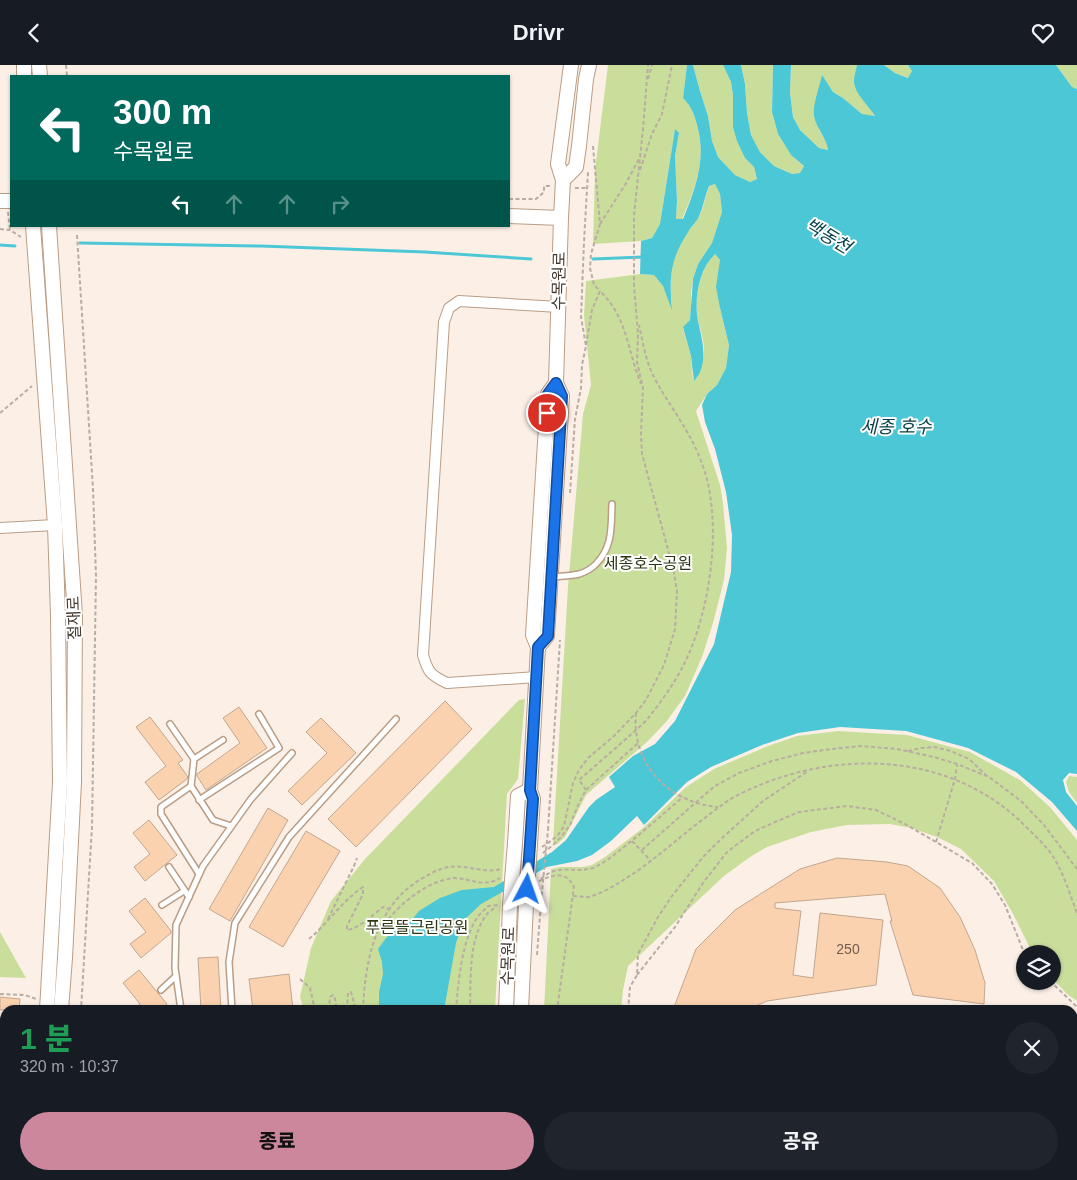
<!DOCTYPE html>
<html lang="ko">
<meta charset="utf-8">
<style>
:root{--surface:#171b24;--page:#20242c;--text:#f1f3f6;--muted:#9ea1a6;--accent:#cd879c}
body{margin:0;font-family:Arial,"Noto Sans KR",sans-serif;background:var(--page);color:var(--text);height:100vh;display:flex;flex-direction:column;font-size:19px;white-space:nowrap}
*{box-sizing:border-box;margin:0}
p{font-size:16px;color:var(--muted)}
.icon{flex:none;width:28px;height:28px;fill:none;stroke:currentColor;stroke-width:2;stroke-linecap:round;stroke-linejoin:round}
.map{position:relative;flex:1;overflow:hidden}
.sheet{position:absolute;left:0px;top:940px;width:1078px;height:175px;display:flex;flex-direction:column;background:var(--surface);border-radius:15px 15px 0 0;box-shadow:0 1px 4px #0004}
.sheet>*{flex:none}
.banner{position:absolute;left:10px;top:10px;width:500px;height:152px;border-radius:0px;box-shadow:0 1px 4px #0004;background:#00695c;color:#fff;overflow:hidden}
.controls{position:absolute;left:1016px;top:880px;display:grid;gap:10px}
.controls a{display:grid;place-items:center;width:45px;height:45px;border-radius:50%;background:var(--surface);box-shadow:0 1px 4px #0004;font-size:25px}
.pin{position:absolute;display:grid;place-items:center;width:42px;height:42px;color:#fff;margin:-21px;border:2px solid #fff;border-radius:50%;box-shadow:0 1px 5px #0007}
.me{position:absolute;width:55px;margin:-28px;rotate:4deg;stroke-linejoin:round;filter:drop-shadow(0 0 4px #0008)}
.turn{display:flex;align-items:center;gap:18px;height:105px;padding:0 20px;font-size:22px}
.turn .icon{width:65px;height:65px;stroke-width:2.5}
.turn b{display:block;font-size:35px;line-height:42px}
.lanes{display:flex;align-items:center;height:48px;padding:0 20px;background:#0003;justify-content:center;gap:25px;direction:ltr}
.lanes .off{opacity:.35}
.round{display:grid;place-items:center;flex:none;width:52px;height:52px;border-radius:26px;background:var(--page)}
.summary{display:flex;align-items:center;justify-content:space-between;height:85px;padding:0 20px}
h1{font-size:30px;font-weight:800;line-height:38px;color:#1e9e55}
.action{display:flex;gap:10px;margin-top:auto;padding:10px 20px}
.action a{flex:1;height:58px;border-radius:30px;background:var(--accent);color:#111;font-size:20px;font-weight:800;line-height:58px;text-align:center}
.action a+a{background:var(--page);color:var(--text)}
header{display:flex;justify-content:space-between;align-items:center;height:65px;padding:0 20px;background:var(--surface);font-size:22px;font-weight:800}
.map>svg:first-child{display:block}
.green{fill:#cade9c}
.water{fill:#4bc7d6}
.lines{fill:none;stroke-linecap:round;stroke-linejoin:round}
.stream{stroke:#4bc7d6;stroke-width:3}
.building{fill:#fbd2af;stroke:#c3a68e}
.lane-casing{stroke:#ba9d85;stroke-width:8}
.street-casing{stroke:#ba9d85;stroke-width:12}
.secondary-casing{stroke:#ba9d85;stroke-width:16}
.path{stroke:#b9ada3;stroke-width:2;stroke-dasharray:4 2.5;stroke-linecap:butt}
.lane{stroke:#fff;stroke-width:5}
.street{stroke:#fff;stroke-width:10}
.secondary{stroke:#fff;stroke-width:14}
.secondary-bridge-casing{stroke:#ba9d85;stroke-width:16;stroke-linecap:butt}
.path-bridge{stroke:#b9ada3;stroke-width:2;stroke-dasharray:4 2.5;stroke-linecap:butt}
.secondary-bridge{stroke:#fff;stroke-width:14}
.route-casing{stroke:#114b97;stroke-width:12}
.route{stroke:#1a73e8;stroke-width:9}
.labels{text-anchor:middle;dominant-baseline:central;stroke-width:4;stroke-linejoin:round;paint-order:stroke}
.number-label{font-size:14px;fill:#715e4e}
.street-label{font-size:16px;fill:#43372d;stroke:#fff}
.park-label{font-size:16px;fill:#2c3613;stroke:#fff}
.water-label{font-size:18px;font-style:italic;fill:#074148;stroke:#fff}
</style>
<header><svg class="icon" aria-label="back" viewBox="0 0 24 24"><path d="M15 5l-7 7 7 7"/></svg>Drivr<svg class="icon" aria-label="heart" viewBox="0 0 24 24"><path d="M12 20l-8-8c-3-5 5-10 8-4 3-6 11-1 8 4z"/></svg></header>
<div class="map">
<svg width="1077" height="1115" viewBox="0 0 1077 1115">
<rect width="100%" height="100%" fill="#fcf0e6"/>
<g class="green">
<path d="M 608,0 L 687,0 L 683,33 C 692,42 695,51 698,64 C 706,96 695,125 682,154 L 676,154 L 677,136 L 675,91 L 679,69 L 675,65 L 660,159 L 652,173 L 641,176 L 593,179 L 595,105 Z"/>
<polygon points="693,0 723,0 731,17 733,30 733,62 745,93 754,102 757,114 750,117 735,110 718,92 712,76 708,51 700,26"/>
<polygon points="741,0 773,0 772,47 778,69 791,90 804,101 800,108 792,109 774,101 760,87 751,70 747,48 745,19"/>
<polygon points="791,0 857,0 854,18 861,32 870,42 875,52 862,49 843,33 833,27 828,20 819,65 826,77 828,85 819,83 800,65 793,52 790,28"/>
<polygon points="884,0 908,0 912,6 909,13 895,8"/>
<polygon points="1056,0 1077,0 1077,24 1072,22"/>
<path d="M 715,119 L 720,129 L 722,147 L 712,178 L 698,199 L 693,214 L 691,228 L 691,243 L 690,255 L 683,263 L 691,291 L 693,315 C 697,308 703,298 704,290 C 705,277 700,264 697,251 C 694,229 701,205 714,188 L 720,195 L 720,243 L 729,280 L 726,303 L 717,320 L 707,329 L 696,346 L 720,420 L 723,438 L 727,483 L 724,515 L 713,558 L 702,592 L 685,631 L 666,657 L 648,676 L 586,730 L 565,772 L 556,780 L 553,777 L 568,522 L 583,349 L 591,320 L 584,251 L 586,216 L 640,209 L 654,210 L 663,221 L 672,242 C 669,211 670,195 687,167 C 691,162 696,157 699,151 C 703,145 706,130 709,121 Z"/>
<polygon points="525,634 518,714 507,729 495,945 304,945 300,932 311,883 331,836 365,794 519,635"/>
<polygon points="838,666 907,670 970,687 1020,715 1050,742 1077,775 1077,936 1067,929 1053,914 1052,889 1033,889 1012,847 994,816 961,784 937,772 911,763 890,759 847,760 811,767 767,782 750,792 724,811 628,901 623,925 621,945 544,945 551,804 560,802 583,802 592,800 605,792 643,763 686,722 714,704 768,681 797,671"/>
<polygon points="1069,711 1077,712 1077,738 1069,727 1066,717"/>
<polygon points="0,867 26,913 0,912"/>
<polygon points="336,1110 452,1110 444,1115 337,1115"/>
<polygon points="553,1110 718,1110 708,1115 555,1115"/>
<polygon points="815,1110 942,1110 942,1115 799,1115 811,1112"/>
</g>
<path class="water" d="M 687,0 L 693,0 L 700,26 L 708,51 L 712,76 L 718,92 L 735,110 L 750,117 L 757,114 L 754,102 L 745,93 L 737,76 L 733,62 L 733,30 L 731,17 L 723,0 L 741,0 L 745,19 L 747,48 L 751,70 L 760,87 L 774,101 L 792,109 L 800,108 L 804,101 L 791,90 L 778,69 L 772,47 L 773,0 L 791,0 L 790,28 L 793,52 L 800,65 L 819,83 L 828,85 C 826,72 816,63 814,51 C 812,42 820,20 822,10 L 833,27 L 843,33 L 862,49 L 875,51 C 869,41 854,28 854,16 C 854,11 856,5 857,0 L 884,0 L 895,8 L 908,13 L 912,6 L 908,0 L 1056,0 L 1072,22 L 1077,24 L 1077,709 L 1069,708 L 1063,715 L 1066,727 L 1077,741 L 1077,766 L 1052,737 L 1016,707 L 968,683 L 906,666 L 840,662 L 798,668 L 762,680 L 711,702 L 687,717 L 644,760 L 637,751 L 611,776 L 592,790 L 577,796 L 547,802 L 481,839 L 464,855 L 456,878 L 444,945 L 379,945 L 379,927 L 383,909 L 382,897 L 378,884 L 386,873 L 395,864 L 406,862 L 419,846 L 440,833 L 462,825 L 494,822 L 552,787 L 566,775 L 589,742 L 596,735 L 615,722 L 609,712 L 633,691 L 655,679 L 675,656 L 714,579 L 731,507 L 732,470 L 726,427 L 715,384 L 705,357 L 702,340 L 707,329 L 717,320 L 726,303 L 729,280 L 720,243 L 716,222 L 720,195 L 715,189 C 700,203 695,229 697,250 C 700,269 708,288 700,307 C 699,310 696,313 694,316 L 691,291 L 683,262 L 690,255 L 693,214 L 698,199 L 712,178 L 722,147 L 720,129 L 715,119 L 709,121 C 705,131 703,143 699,151 C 697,157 691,161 688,167 C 670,195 669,212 672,245 L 663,221 L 654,210 L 640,209 L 641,176 L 652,173 L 660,159 L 675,64 L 679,68 L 675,91 L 677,136 L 676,154 L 683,154 C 695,125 706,95 698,64 C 695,51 692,42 683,33 Z"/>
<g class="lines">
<g class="stream">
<polyline points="80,178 261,181 425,187 531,194"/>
<polyline points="0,180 15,181"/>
<polyline points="593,194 643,192"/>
<polyline points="391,1115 392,1110"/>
</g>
</g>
<g class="building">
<polygon points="445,636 472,664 356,782 328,754"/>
<polygon points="239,642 267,683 206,725 197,711 197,709 240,678 223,653"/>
<polygon points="150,652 183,695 178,698 188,712 187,714 159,735 145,717 166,701 136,662"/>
<polygon points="321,653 356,688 302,740 288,726 327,688 306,667"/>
<polygon points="268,743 288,755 230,856 209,844"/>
<polygon points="149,755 177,790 145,816 134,802 150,789 133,768"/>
<polygon points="306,766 340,786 283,882 249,862"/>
<polygon points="837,793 887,797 908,801 940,823 960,852 975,885 985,918 984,939 913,930 890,856 892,856 885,829 775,838 775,843 801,846 793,910 813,913 820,848 883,855 876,920 767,936 747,945 673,945 696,884 735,845 800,804"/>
<polygon points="145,833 171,866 171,868 141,893 130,879 146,867 129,846"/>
<polygon points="218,892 221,945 201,945 198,893"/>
<polygon points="139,905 167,939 160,945 132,945 140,939 123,918"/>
<polygon points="289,909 293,945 253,945 249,914"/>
<polygon points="0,932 20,934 19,945 0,945"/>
</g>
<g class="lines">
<g class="lane-casing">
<g id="lane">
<path d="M 552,512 C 561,511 571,511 579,509 C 586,507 592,503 596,499 C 613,482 611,462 612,439"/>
<polyline points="170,659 194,694"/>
<polyline points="223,675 194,694 191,721 213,755 231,761"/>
<polyline points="191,721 161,742 161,749 199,809"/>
<polyline points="199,735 279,683 259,649"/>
<polyline points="169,802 189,832"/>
<polyline points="162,840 184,826"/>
<polyline points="161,925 176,911"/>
<polyline points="181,945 175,903 176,860 203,801 251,734 292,688"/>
<polyline points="232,945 229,897 235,858 289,772 396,654"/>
<polyline points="145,1110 148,1115"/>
<polyline points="181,1110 184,1115"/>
<polyline points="254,1110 255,1115"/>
</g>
</g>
<g class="street-casing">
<g id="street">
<polyline points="0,463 55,460"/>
<path d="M 537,612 L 447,618 C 430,610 428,607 423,590 L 444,257 L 449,243 L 459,236 L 559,242"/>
<polyline points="1072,971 1077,971"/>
<polyline points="469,1115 474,1110"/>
<polyline points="736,1115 743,1110"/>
</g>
</g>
<g class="secondary-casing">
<g id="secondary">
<polyline points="24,0 24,11"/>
<polyline points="39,0 40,11"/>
<polyline points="563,115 576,102 579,81 586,14 589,0"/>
<polyline points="0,136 11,136"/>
<polyline points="509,151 561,153"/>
<polyline points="33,161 55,460 58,551 60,718 47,945"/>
<polyline points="49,161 75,551 74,717 65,893 61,945"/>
<polyline points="538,582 547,571 562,331 556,318 561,153 563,115 558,99 571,0"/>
<polyline points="515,778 518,731 530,725"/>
<polyline points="530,779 533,734 530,725 538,582 533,570 548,329 556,318"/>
<polyline points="506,945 510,840"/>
<polyline points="521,945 526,840"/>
<polyline points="530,1110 533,1115"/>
<polyline points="30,1115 31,1110"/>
<polyline points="47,1115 48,1110"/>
<polyline points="483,1115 487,1110"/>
</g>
</g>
<g class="path">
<polyline points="66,0 67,11"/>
<polyline points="648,14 652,0"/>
<polyline points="593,81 600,159 591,189 590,203 594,220 600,226"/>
<polyline points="640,105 652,69 662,49 672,0"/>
<polyline points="575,123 587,123"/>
<polyline points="509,134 536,134 544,127 544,121 550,121"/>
<polyline points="8,147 10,165"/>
<polyline points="600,159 625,120 640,92"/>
<polyline points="0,164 10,165 21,172"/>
<polyline points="77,170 93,424 96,511 92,762 81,945"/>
<path d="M 586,280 L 592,245 L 600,226 C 606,232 611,238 615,245 C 628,267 631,295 641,319"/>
<polyline points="0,348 32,321"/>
<polyline points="570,428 575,354 581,323 582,300 586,281 581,252 584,177 588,107"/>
<path d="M 636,648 C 631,699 669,738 718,742"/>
<polyline points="908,686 921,683 934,682 951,686 969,694 987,711"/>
<path d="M 586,725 L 579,715 C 595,701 611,687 627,673 C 634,666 643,660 649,652 C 661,637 676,616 684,599 C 711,546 724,452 701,396 C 690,366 670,342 655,314 C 646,298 643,278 639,260"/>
<polyline points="548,765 560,575"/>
<polyline points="632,776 651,796"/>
<polyline points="936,777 955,714 957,700"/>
<polyline points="542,782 551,776 558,770 564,761 573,718 579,705 588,693 614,671 636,648 646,635 664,600 675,564 677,525 673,503 642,389 641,368 643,323 637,297 638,269 634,220 634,150 643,64 648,0"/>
<polyline points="642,785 702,732 715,721 739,708 772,696 803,688 831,684 861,681 897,684 934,692 957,699 989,712 1021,736 1044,760 1077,804"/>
<polyline points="543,788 553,780 562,771 570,760 579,738 586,725 638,678"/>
<path d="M 541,814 C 558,797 576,810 595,802 C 606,797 615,789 624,782 C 644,766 663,749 683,732"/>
<path d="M 539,816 C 553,810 566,805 574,822 L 557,945"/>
<path d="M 573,831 C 578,831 583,832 588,832 C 601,829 614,821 625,814 C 654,796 679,772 706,752 C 715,745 724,738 734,732 C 824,685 940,683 1018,754 C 1028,764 1047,781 1054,793 C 1064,810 1070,829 1077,849"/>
<polyline points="328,854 354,801 357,793"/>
<path d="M 380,864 C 396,844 415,825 440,816 C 445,815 450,813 455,813 C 472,814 484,823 500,813"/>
<path d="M 309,874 C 328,858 342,836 363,822 L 363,829 L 347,861 L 347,865 C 358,864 374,849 383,842 L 389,844"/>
<polyline points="537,890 541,837"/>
<polyline points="637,910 675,862 703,818 727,787 755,766 775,757 799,747 847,741 876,745 905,759 972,798 992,819 1005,840 1025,890"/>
<polyline points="300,914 310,923 315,945"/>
<polyline points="1050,916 1077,942"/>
<polyline points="0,929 25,930 36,934"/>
<polyline points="329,945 330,932 333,930 335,934 337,945"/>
<polyline points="347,945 348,928 351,927 356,945"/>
<path d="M 363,945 C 365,895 376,839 423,813 C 431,808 439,804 448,802 C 466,799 483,809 501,804"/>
<path d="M 456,945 C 458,918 462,875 477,853 C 480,848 485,845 488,841 L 498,840"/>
<path d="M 470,945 C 471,915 468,874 487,849 C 490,846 494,844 496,841"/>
<polyline points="628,945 630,922 637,910 638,889 658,852 672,831 703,792 721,774 763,736 808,706"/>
<polyline points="1072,955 1077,955"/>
<polyline points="1005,1110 1012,1115"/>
<polyline points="1067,1110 1068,1115"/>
<polyline points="1069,1110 1075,1115"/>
<polyline points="15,1115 16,1110"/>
<polyline points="63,1115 63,1110"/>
<polyline points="379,1115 380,1110"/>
<polyline points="430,1115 430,1110"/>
<polyline points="449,1115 456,1112"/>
<polyline points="688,1115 699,1110"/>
<polyline points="1040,1115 1041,1110"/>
</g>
<use href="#lane" class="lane"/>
<use href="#street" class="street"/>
<use href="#secondary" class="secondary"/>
<g class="secondary-bridge-casing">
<g id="secondary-bridge">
<polyline points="510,840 515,778"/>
<polyline points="526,840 530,779"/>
</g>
</g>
<polyline class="path-bridge" points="541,837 548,765"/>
<use href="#secondary-bridge" class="secondary-bridge"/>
</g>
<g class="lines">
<g class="route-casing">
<polyline id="route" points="527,824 533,734 530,725 538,582 548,571 562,331 556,318 548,329 547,348"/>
</g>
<use href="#route" class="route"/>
</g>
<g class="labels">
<g class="number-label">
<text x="848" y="884">250</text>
</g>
<g class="street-label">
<text transform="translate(559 216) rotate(-89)">수목원로</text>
<text transform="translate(74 553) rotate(-92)">절재로</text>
<text transform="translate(508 891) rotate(-88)">수목원로</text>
</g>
<g class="park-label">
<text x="648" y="498">세종호수공원</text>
<text x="417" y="862">푸른뜰근린공원</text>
</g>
<g class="water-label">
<text transform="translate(828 171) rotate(31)">백동천</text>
<text x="896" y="362">세종 호수</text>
</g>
</g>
</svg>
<div class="controls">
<a><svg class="icon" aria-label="layers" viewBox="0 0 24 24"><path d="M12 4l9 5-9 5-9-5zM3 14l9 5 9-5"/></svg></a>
</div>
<div class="pin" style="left:547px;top:348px;background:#d93025"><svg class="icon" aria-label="arrive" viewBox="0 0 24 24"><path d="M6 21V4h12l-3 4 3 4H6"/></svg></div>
<svg class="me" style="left:527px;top:824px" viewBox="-20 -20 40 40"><path d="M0-17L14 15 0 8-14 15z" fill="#1a73e8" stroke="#fff" stroke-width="4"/></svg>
<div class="banner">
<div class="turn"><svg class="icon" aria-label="left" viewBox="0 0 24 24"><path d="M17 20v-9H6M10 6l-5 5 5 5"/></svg><div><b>300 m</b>수목원로</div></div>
<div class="lanes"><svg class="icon" aria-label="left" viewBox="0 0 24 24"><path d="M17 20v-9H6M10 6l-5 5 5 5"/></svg><svg class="icon off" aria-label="ahead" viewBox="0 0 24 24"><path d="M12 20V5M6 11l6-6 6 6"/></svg><svg class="icon off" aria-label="ahead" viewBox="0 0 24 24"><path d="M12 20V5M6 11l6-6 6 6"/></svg><svg class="icon off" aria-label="right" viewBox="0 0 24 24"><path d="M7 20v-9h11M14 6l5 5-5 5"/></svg></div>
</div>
<section class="sheet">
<div class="summary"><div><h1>1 분</h1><p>320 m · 10:37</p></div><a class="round"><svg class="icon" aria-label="close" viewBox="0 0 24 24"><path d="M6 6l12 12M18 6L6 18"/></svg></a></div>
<div class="action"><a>종료</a><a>공유</a></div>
</section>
</div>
